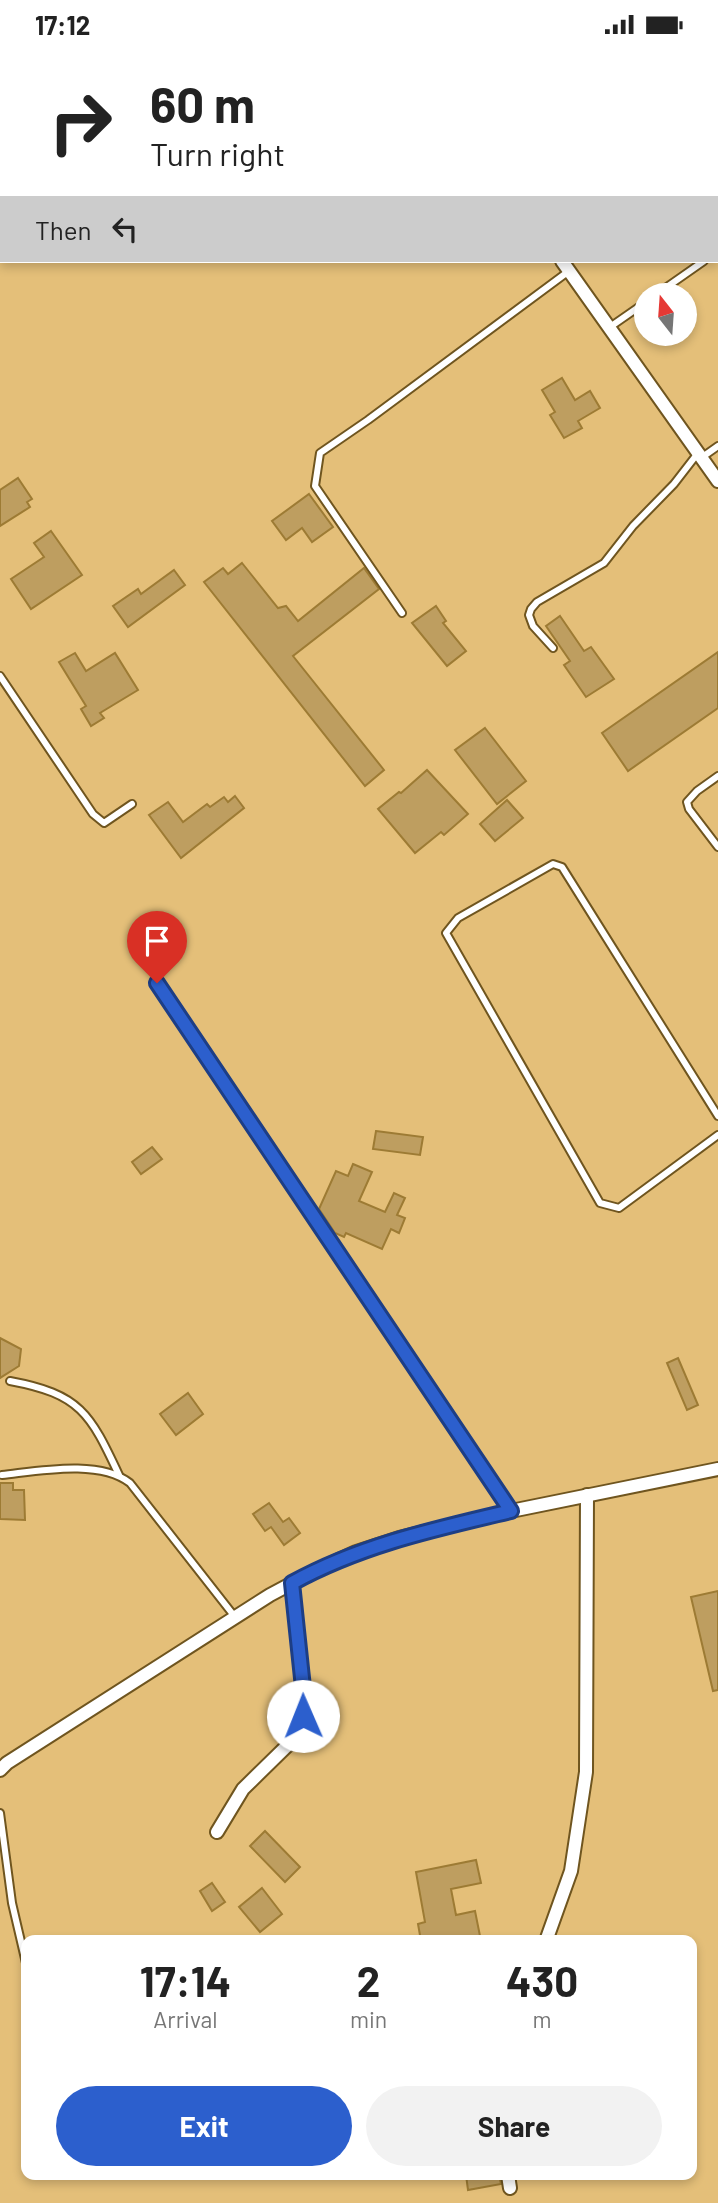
<!DOCTYPE html>
<style>
:root{--surface:#fff;--page:#f2f2f2;--text:#222;--muted:#767676;--accent:#2c5fcd}
body{margin:0;font-family:Barlow,sans-serif;background:var(--page);color:var(--text);height:100vh;display:flex;flex-direction:column;font-size:26px;white-space:nowrap}
*{box-sizing:border-box;margin:0}
p{font-size:23px;color:var(--muted)}
.icon{flex:none;width:38px;height:38px;fill:none;stroke:currentColor;stroke-width:2;stroke-linecap:round;stroke-linejoin:round}
.map{position:relative;flex:1;overflow:hidden}
.drawer{position:absolute;left:21px;top:1886px;width:676px;height:245px;display:flex;flex-direction:column;background:var(--surface);border-radius:14px;box-shadow:0 4px 10px #0003}
.drawer>*{flex:none}
.top-card{position:absolute;left:0px;top:0px;width:719px;height:214px;box-shadow:0 4px 10px #0003;background:#fff;color:var(--text);overflow:hidden}
.needle{width:46px;rotate:343deg}
.buttons{position:absolute;left:634px;top:234px;display:grid;gap:14px}
.buttons a{display:grid;place-items:center;width:63px;height:63px;border-radius:50%;background:var(--surface);box-shadow:0 4px 10px #0003;font-size:35px}
.pin{position:absolute;display:grid;place-items:center;width:60px;height:60px;color:#fff;margin:-72px -30px;border-radius:50% 50% 50% 0;rotate:-45deg;box-shadow:0 0 7px #0007}
.pin .icon{rotate:45deg}
.me{position:absolute;width:77px;margin:-38px;rotate:359deg;stroke-linejoin:round;filter:drop-shadow(0 0 5px #0008)}
.turn{display:flex;align-items:center;gap:24px;height:147px;padding:0 35px;font-size:32px}
.turn .icon{width:91px;height:91px;stroke-width:2.5}
.turn b{display:block;font-size:49px;line-height:60px}
.then{display:flex;align-items:center;height:66px;padding:0 35px;background:#0003;gap:14px;font-size:26px}
.eta{display:flex;justify-content:space-evenly;align-items:center;height:119px;text-align:center}
.eta b{font-size:42px;font-weight:700;line-height:49px}
.cta{display:flex;gap:14px;margin-top:auto;padding:14px 35px}
.cta a{flex:1;height:80px;border-radius:42px;background:var(--accent);color:#fff;font-size:28px;font-weight:700;line-height:80px;text-align:center}
.cta a+a{background:var(--page);color:var(--text)}
.status{display:flex;justify-content:space-between;align-items:center;height:49px;padding:0 35px;background:var(--surface);direction:ltr}
.status svg{height:19px;fill:currentColor}
.map>svg:first-child{display:block}
.lines{fill:none;stroke-linecap:round;stroke-linejoin:round}
.stream{stroke:#88b884;stroke-width:4.5}
.building{fill:#be9e60;stroke:#9d7b34;stroke-width:2}
.service-casing{stroke:#6f551f;stroke-width:10}
.minor-casing{stroke:#6f551f;stroke-width:16}
.secondary-casing{stroke:#6f551f;stroke-width:21}
.service{stroke:#fff;stroke-width:6}
.minor{stroke:#fff;stroke-width:12}
.secondary{stroke:#fff;stroke-width:18}
.route-casing{stroke:#1d3e85;stroke-width:18}
.route{stroke:#2c5fcd;stroke-width:12}
</style>
<div class="status"><b>17:12</b><svg viewBox="0 0 49 12"><path d="M0 12V9h3v3zM5 12V6h3v6zM10 12V3h3v9zM15 12V0h3v12zM26 1h20v11H26zM47 4h2v5h-2z"/></svg></div>
<div class="map">
<svg width="718" height="2154" viewBox="0 0 718 2154">
<rect width="100%" height="100%" fill="#e4bf79"/>
<g class="lines">
<g class="stream">
<polyline points="173,2 175,0"/>
<polyline points="0,123 2,122"/>
</g>
</g>
<g class="building">
<polygon points="562,329 575,351 590,342 600,359 578,372 582,379 564,389 550,366 555,363 542,341"/>
<polygon points="18,429 32,450 27,453 30,458 0,477 0,441"/>
<polygon points="309,445 333,478 312,493 302,479 286,491 272,472"/>
<polygon points="51,482 82,526 31,560 11,530 44,508 34,494"/>
<polygon points="242,514 278,559 286,557 298,572 364,519 379,540 293,607 384,721 365,737 204,533 223,519 228,525"/>
<polygon points="174,521 185,536 128,578 113,557 138,540 141,545"/>
<polygon points="436,557 446,572 443,574 466,602 447,617 412,574"/>
<polygon points="560,567 584,602 591,598 614,630 586,648 564,616 570,612 546,577"/>
<polygon points="718,603 718,659 628,722 602,684"/>
<polygon points="75,604 86,622 115,604 138,641 100,664 104,669 91,677 81,660 86,657 59,613"/>
<polygon points="485,679 526,732 497,755 455,701"/>
<polygon points="427,721 468,765 444,786 441,783 415,804 378,760 399,743 401,744"/>
<polygon points="235,747 244,759 181,809 149,766 168,753 183,773 207,755 210,758 224,748 228,753"/>
<polygon points="507,751 523,769 495,792 480,775"/>
<polygon points="376,1082 423,1088 420,1106 373,1100"/>
<polygon points="152,1098 162,1110 141,1125 132,1113"/>
<polygon points="353,1115 372,1123 359,1152 385,1163 394,1144 405,1149 397,1166 405,1169 399,1184 391,1180 382,1200 346,1184 344,1188 335,1184 319,1160 336,1122 348,1127"/>
<polygon points="0,1289 21,1300 19,1317 0,1329"/>
<polygon points="678,1309 698,1356 687,1361 667,1314"/>
<polygon points="188,1344 203,1365 176,1386 160,1365"/>
<polygon points="0,1434 13,1434 13,1441 24,1441 25,1471 0,1470"/>
<polygon points="269,1454 283,1473 289,1469 300,1484 284,1496 271,1478 265,1482 253,1465"/>
<polygon points="718,1542 718,1641 713,1642 691,1548"/>
<polygon points="265,1782 300,1818 285,1833 250,1797"/>
<polygon points="476,1811 481,1834 451,1840 456,1866 475,1862 480,1887 457,1892 421,1892 418,1875 425,1873 416,1823"/>
<polygon points="212,1834 225,1853 212,1862 200,1842"/>
<polygon points="262,1839 282,1865 260,1883 239,1858"/>
<polygon points="466,2126 499,2126 501,2135 468,2141"/>
</g>
<g class="lines">
<g class="service-casing">
<g id="service">
<polyline points="654,247 704,212"/>
<polyline points="610,278 646,253"/>
<polyline points="701,409 718,397"/>
<polyline points="402,564 315,437 320,404 368,371 569,222"/>
<polyline points="553,599 533,577 529,566 531,560 537,553 604,514 633,477 674,435 698,404"/>
<polyline points="0,627 93,765 104,774 132,755"/>
<polyline points="718,727 697,742 687,753 689,760 718,798"/>
<polyline points="718,1067 562,818 553,815 458,869 446,884 600,1154 619,1159 718,1086"/>
<path d="M 10,1332 C 80,1345 90,1364 119,1426"/>
<path d="M 2,1426 C 39,1422 99,1410 130,1434 L 235,1568"/>
<polyline points="0,1764 12,1854 26,1914"/>
</g>
</g>
<g class="minor-casing">
<g id="minor">
<polyline points="413,0 414,2"/>
<polyline points="562,212 718,432"/>
<polyline points="157,934 511,1462"/>
<polyline points="0,1721 7,1714 270,1546 315,1522 356,1503 399,1489 511,1462 718,1420"/>
<polyline points="217,1783 243,1740 291,1693 300,1679 304,1648 292,1534"/>
<polyline points="546,1892 571,1822 586,1723 587,1446"/>
<polyline points="508,2126 510,2139"/>
</g>
</g>
<g class="secondary-casing">
<g id="secondary">
<polyline points="134,2 137,0"/>
<polyline points="0,95 2,94"/>
</g>
</g>
<use href="#service" class="service"/>
<use href="#minor" class="minor"/>
<use href="#secondary" class="secondary"/>
</g>
<g class="lines">
<g class="route-casing">
<path id="route" d="M 157,934 L 511,1462 C 435,1480 361,1496 292,1534 L 304,1648 L 303,1667"/>
</g>
<use href="#route" class="route"/>
</g>
</svg>
<div class="buttons">
<a><svg class="needle" viewBox="-14 -14 28 28"><path d="M0-13l5 13h-10z" fill="#e53935"/><path d="M0 13l5-13h-10z" fill="#767676"/></svg></a>
</div>
<div class="pin" style="left:157px;top:934px;background:#d93025"><svg class="icon" aria-label="arrive" viewBox="0 0 24 24"><path d="M6 21V4h12l-3 4 3 4H6"/></svg></div>
<svg class="me" style="left:303px;top:1667px" viewBox="-20 -20 40 40"><circle r="19" fill="#fff"/><path d="M0-13L10 11 0 6-10 11z" fill="#2c5fcd"/></svg>
<div class="top-card">
<div class="turn"><svg class="icon" aria-label="right" viewBox="0 0 24 24"><path d="M7 20v-9h11M14 6l5 5-5 5"/></svg><div><b>60 m</b>Turn right</div></div>
<div class="then">Then<svg class="icon" aria-label="left" viewBox="0 0 24 24"><path d="M17 20v-9H6M10 6l-5 5 5 5"/></svg></div>
</div>
<section class="drawer">
<div class="eta">
<div><b>17:14</b><p>Arrival</p></div>
<div><b>2</b><p>min</p></div>
<div><b>430</b><p>m</p></div>
</div>
<div class="cta"><a>Exit</a><a>Share</a></div>
</section>
</div>
